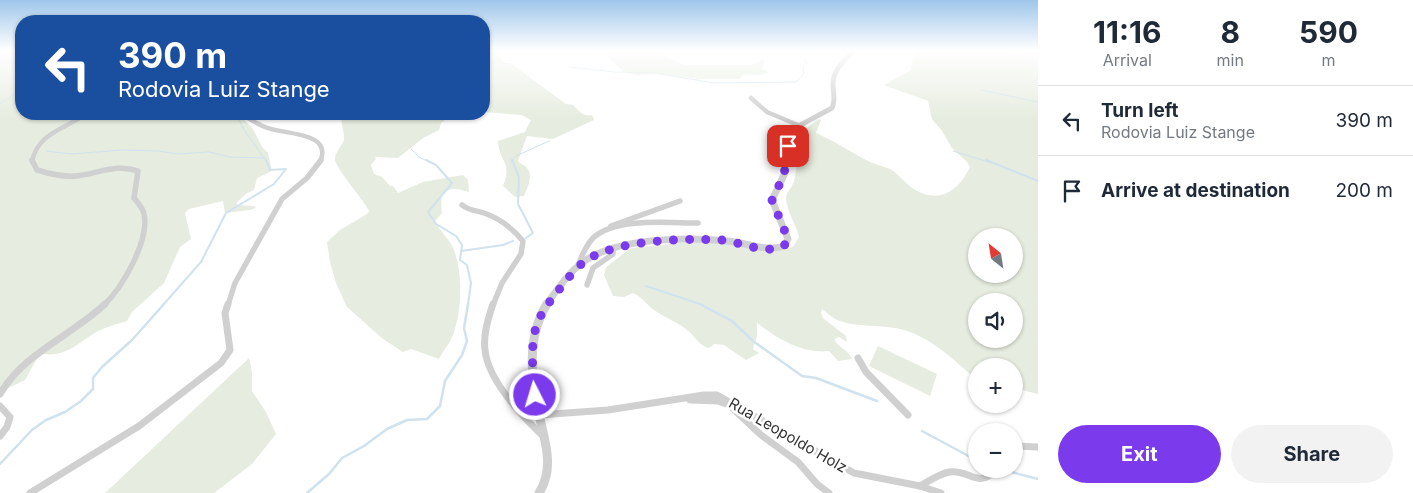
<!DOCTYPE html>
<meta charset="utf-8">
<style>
:root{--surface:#fff;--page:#f2f2f3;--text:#1f2937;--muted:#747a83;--line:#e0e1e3;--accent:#7c3aed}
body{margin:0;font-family:Inter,sans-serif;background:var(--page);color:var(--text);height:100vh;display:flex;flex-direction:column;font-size:19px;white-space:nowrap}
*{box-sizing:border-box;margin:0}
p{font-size:16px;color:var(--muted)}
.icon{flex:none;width:28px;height:28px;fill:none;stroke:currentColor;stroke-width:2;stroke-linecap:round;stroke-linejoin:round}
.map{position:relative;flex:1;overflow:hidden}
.details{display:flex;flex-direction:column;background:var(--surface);width:375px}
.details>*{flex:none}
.banner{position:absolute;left:15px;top:15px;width:475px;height:105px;border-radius:20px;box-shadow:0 1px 4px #0004;background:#1a4fa0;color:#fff;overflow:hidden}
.needle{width:32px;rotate:330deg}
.controls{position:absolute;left:968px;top:228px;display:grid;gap:10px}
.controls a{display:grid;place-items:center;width:55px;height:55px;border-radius:50%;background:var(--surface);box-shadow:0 1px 4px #0004;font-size:25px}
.pin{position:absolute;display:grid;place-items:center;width:42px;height:42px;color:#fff;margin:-21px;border-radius:10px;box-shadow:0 2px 8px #0006}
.me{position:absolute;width:55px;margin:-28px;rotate:355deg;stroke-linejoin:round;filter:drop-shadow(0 0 4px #0008)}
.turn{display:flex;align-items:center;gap:18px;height:105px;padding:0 20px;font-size:22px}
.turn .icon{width:65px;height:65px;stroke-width:2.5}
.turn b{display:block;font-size:35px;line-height:42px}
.eta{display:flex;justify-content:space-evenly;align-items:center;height:85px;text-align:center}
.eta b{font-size:30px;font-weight:700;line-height:35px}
.button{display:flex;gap:10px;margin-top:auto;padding:10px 20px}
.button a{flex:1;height:58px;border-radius:30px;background:var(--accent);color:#fff;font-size:20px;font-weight:700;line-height:58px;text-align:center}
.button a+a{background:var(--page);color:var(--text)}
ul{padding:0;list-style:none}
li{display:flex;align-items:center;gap:15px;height:70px;padding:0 20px;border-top:1px solid var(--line)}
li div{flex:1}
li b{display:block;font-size:19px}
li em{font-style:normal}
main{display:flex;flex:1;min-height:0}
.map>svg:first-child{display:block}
.green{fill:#e6ecdf;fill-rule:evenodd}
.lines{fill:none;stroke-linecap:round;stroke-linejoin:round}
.stream-far2{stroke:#cfe2ee;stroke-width:1}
.stream-far1{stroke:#cfe2ee;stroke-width:2}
.stream{stroke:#cfe2ee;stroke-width:2.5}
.minor-far2{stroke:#d0d0d0;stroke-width:4.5}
.minor-far1{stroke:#d0d0d0;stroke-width:5.5}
.minor{stroke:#d0d0d0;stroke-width:7}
.tertiary-far2{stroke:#d0d0d0;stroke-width:5}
.tertiary-far1{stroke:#d0d0d0;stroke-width:7}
.tertiary{stroke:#d0d0d0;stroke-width:9}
.route{stroke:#7c3aed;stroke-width:9;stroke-dasharray:0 16.2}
.labels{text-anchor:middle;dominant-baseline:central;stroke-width:5;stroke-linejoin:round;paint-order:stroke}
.near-street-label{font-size:15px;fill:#333;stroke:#fff}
</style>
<main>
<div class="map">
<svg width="1038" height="493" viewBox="0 0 1038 493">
<rect width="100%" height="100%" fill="#fff"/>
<g class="green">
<path d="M 0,51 L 21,51 L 21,114 L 239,114 L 253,129 L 262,147 L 268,153 L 272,171 L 257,178 L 254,190 L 247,193 L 236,203 L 238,205 L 254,206 L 256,208 L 250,210 L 225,213 L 223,201 L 189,209 L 185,213 L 191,239 L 180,247 L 164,283 L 132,312 L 127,321 C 116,324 103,328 93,334 C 76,345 62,359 40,353 L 25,380 L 0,392 Z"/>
<path d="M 484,51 L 497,51 L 504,63 L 510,63 L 566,104 L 573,105 C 579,111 583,117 592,115 L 594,120 L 553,139 L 527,136 L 518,161 C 520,164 525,165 527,168 C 534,176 527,188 524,196 L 515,197 L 503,186 C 513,161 499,163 498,141 L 525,132 L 531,120 L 522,115 L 484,112 Z"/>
<polygon points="606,51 665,51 664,56 684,65 752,65 763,59 765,62 762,69 769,73 758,75 744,74 739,79 699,79 658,74 636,75 624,72 602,52"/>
<path d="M 918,51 L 1038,51 L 1038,394 L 1014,388 L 1014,366 L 976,366 L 976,379 C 955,361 934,340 907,331 C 884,323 856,329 835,319 C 830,316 826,312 822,309 L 821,313 L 823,318 L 846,336 L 847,342 L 839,337 L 834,339 C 838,348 847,348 852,359 L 838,361 L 829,351 C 802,354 778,339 757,323 L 757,336 L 753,349 L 759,353 L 746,360 L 724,345 L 714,344 L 709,348 C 698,345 696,337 688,331 C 678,322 665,318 654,310 C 647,305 641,296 633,293 L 624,297 L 613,296 L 604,275 L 606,267 L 631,248 L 701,241 L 778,250 L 793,247 L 799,237 C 796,224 787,212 786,199 C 786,192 792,188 794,181 C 801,157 791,134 819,119 L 821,120 L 816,133 C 835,141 852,153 870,162 C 877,165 886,167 892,170 C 899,175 905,183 912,188 C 938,205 958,192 970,167 L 967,162 L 952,148 L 942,131 L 932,119 L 928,101 L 884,85 L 911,70 L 913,56 ZM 976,236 L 1014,236 L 1014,274 L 976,274 ZM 976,301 L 1014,301 L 1014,339 L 976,339 Z"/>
<path d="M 340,114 L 461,114 L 462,115 L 447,119 L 441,123 L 439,130 L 423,138 L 398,158 L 375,157 L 376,159 L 371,165 L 374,174 L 382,177 L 390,186 L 393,186 L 398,193 L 423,182 L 463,175 L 468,180 L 469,192 C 448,185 438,190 442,213 L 435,221 C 440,232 450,239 454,250 C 463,275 462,311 453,335 C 450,343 443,351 439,359 L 411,349 L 403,352 L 383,339 L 347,307 L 336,283 L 330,262 L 327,242 L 340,230 L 367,214 L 369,211 C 364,200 333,166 335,158 C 336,151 342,146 344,140 C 345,131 340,125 342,117 Z"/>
<polygon points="878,346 937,374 930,396 869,366"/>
<polygon points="249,358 252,372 252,391 266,412 276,434 252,464 214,493 105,493"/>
</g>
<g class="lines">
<g class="stream-far2">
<polyline points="0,63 21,52"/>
<polyline points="570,67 614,72 655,73 714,83 796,82 804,74 803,67 807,62 804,60 810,51"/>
<polyline points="981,90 1038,102"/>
<polyline points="0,104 21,90"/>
<polyline points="237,116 244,130 267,162"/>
<polyline points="411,149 419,157 429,162"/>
<polyline points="46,151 72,154 122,150 158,151 178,154 209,152 230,157 264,158"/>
<polyline points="953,151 989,162"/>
<polyline points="511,162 516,156 549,141"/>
</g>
<g class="stream-far1">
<polyline points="426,160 436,165 452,183 428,212 436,224 456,236 462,245 460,260 467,265 471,283 468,305"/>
<polyline points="512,160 519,177 518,204 533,233 526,238"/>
<polyline points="986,160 1038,181"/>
<polyline points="461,251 503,245 513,241"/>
<polyline points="646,286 703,305"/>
<polyline points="163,305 201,262 226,213 274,184 286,169 270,170 266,160"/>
</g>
<g class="stream">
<polyline points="700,304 732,321 753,341 802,376 816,378 877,401"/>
<polyline points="922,431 976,460"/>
<polyline points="0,464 32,430 46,420 65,412 81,401 93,389 93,378 102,367 132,340 164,304"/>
<polyline points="1004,470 1038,479"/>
<polyline points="307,493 329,474 342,458 364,446 387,429 407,420 427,419 440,406 445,381 462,355 467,341 464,328 468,304"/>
</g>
<g class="minor-far2">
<polyline points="751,98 767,112 798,125"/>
<path d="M 241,114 C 249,118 256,124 265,127 C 283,135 334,131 320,162"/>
<path d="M 32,162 C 37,133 65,129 86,114"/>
</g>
<g class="minor-far1">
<path d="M 32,160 L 37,170 C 50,174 63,177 76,176 C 97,174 117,163 138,171 L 134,198 C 138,203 143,208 144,214 C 150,240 122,288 104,305"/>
<path d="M 462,205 C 469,211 476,210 484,213 C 499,218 513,229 523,241 L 521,254 L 502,283 L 493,305"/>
<polyline points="611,226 680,201"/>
<path d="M 578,265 C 582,256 586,245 593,238 C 615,217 669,223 698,223"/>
<polyline points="587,285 593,268 613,254 613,250"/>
<polyline points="228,305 235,283 282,199 307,178 321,160"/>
</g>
<g class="minor">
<path d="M 493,304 C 488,319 483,335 485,350 C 488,380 523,417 544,437"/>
<polyline points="858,358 866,372 908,415"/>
<path d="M 0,394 C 24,353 71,336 105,304"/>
<polyline points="690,400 718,401 729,405 761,435 798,462 817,484 829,493"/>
<polyline points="0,406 10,417 7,427 0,436"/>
<polyline points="539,415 608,410 704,395 717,395 854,473 920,486 941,493"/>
<polyline points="1014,446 1038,447"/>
<path d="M 920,486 C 929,481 939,474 949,472 C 971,469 977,490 997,469"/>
<polyline points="30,493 139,426 221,363 230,350 225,313 228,304"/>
</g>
<path class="tertiary-far2" d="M 786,162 L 788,146 L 795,128 L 832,108 C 836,100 833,93 833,84 C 833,70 844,61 853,51"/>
<path class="tertiary-far1" d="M 546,305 C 557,290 568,273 583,262 C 618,237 687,237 728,241 C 748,243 764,252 784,246 L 788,239 L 772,200 L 784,175 L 786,160"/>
<path class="tertiary" d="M 539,493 C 554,469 546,445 540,419 C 532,381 525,339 547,304"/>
</g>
<linearGradient id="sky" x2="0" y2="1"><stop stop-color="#9ec6ea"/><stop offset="0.42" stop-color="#fff"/><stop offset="1" stop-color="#fff" stop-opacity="0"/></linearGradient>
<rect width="1038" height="120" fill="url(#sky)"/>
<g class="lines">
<path class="route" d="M 535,395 C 533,374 530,348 536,327 C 540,314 550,301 558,291 C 567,280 577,265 590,258 C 622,240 684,238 721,240 C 741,242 765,255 784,246 L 788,239 L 772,200 L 784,175 L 788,146"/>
</g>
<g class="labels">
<g class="near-street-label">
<text transform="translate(788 435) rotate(30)">Rua Leopoldo Holz</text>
</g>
</g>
</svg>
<div class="controls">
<a><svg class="needle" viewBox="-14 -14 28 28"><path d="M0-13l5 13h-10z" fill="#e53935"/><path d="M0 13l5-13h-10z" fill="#747a83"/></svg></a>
<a><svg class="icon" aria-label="sound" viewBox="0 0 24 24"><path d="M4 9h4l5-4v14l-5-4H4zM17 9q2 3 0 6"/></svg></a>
<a>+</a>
<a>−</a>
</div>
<div class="pin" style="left:788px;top:146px;background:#d93025"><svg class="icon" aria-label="arrive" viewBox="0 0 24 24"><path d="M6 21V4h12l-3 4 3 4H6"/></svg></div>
<svg class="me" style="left:535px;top:395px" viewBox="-20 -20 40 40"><circle r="17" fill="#7c3aed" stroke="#fff" stroke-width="3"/><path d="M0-11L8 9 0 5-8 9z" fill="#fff"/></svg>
<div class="banner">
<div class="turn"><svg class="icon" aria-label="left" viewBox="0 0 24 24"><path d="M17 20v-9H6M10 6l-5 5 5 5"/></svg><div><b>390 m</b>Rodovia Luiz Stange</div></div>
</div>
</div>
<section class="details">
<div class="eta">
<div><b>11:16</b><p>Arrival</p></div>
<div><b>8</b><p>min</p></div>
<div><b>590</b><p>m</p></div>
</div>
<ul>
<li><svg class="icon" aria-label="left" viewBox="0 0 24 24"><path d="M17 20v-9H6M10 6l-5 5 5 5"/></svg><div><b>Turn left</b><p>Rodovia Luiz Stange</p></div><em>390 m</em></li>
<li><svg class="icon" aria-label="arrive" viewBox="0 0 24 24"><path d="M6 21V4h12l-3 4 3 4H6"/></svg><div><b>Arrive at destination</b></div><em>200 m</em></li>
</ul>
<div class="button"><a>Exit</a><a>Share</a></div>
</section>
</main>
